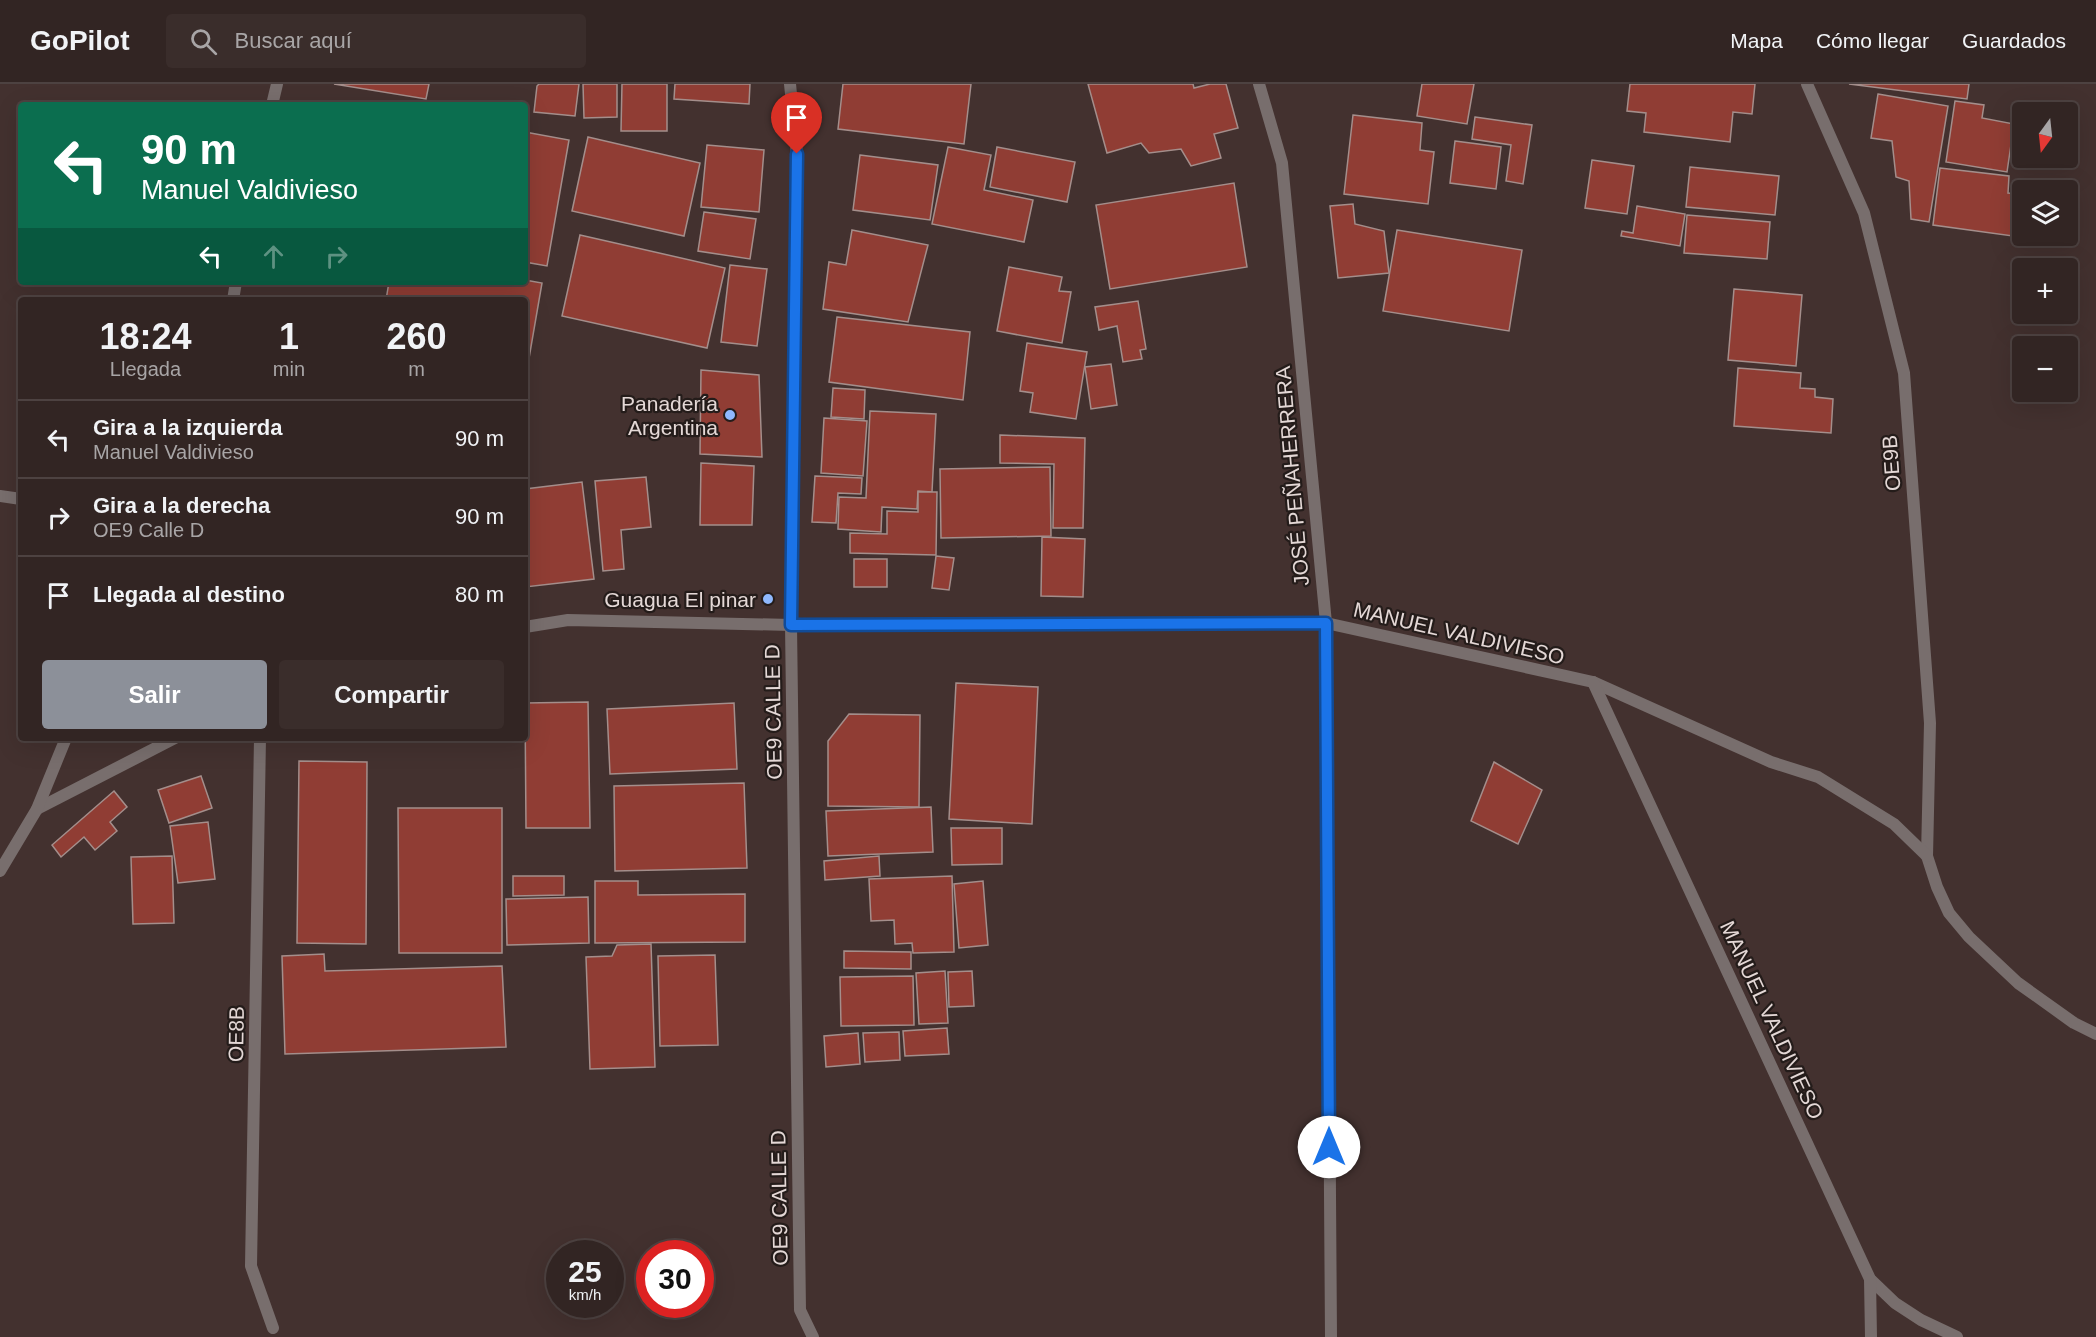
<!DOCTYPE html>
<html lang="es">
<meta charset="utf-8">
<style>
:root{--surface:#322523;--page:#3a2d2b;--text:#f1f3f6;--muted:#a8a5a6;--line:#4d4241;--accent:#8c9099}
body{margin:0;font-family:Helvetica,sans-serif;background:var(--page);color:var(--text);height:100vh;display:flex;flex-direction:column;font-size:22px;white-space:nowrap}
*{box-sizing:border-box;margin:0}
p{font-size:20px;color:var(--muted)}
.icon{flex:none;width:33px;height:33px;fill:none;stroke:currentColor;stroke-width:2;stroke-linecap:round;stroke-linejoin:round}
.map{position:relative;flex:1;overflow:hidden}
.panel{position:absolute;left:18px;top:213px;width:510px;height:444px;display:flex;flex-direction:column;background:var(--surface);border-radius:6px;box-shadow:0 6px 24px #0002,0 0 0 2px var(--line)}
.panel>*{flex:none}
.hud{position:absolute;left:18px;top:18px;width:510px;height:183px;border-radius:6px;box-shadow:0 6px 24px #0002,0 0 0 2px var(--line);background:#0b6e4f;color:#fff;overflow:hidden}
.needle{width:39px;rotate:195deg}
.controls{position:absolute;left:2012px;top:18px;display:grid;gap:12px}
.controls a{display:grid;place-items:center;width:66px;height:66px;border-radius:6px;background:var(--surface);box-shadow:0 6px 24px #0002,0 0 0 2px var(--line);font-size:30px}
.speed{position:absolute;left:546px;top:1156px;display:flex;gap:12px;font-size:30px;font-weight:700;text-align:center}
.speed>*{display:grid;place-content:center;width:78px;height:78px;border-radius:50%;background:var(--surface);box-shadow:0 6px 24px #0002,0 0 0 2px var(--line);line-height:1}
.speed small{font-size:15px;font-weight:400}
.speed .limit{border:9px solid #d22;background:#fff;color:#111}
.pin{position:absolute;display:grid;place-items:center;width:51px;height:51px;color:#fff;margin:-62px -26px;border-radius:50% 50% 50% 0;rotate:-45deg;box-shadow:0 0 6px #0007}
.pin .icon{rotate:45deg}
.me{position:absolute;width:66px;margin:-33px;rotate:0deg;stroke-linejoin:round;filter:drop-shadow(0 0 4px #0008)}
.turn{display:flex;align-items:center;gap:21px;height:126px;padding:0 24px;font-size:27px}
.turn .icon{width:78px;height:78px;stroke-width:2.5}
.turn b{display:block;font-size:42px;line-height:51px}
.lanes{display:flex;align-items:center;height:57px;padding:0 24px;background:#0003;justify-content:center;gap:30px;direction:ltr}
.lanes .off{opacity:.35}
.eta{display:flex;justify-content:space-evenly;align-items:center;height:102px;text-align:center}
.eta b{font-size:36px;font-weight:700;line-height:42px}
.button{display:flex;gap:12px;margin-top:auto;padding:12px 24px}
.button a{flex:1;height:69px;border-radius:6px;background:var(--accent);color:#fff;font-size:24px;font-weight:700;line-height:69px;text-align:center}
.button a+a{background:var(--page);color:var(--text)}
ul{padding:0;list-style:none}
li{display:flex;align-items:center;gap:18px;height:78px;padding:0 24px;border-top:2px solid var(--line)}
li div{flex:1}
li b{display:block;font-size:22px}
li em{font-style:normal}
header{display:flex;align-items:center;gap:36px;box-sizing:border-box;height:84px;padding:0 30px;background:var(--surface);border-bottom:2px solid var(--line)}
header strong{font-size:28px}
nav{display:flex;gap:33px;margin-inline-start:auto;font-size:21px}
.search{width:420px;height:54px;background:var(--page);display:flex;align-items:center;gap:15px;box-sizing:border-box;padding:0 21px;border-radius:6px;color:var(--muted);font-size:22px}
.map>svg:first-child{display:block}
.building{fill:#903d34;stroke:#a48e8b;stroke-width:1.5}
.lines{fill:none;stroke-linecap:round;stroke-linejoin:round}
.street{stroke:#786e6d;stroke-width:12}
.route-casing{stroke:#114b97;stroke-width:15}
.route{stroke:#1a73e8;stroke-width:10}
.poi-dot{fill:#8fb8fd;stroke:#241c1a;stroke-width:2}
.labels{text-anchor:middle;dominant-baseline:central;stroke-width:4.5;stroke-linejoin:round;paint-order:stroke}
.poi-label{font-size:21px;fill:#e4d8d6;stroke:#241c1a;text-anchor:end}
.street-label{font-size:21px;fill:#e4d8d6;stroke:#241c1a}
</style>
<header>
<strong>GoPilot</strong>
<div class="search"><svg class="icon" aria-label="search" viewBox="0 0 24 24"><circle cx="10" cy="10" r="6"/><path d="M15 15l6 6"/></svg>Buscar aquí</div>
<nav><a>Mapa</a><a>Cómo llegar</a><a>Guardados</a></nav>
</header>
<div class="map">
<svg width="2096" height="1253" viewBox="0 0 2096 1253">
<rect width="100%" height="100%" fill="#43312f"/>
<g class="building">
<polygon points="334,0 429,0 426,15"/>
<polygon points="539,0 579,0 575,32 534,28 537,2"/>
<polygon points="583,0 617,0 617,33 584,34"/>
<polygon points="622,0 667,0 667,47 621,47"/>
<polygon points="675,0 750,0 749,20 674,15"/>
<polygon points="843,0 971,0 964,60 838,45"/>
<polygon points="1088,0 1193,0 1194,4 1210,0 1226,0 1238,44 1214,50 1221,74 1191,82 1181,65 1149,69 1141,59 1107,69"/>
<polygon points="1422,0 1474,0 1467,40 1417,32"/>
<polygon points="1630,0 1755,0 1752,30 1733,28 1730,58 1644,48 1646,29 1627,27"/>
<polygon points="1849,0 1969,0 1967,15"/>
<polygon points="1878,10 1948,22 1929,138 1911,135 1909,97 1896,93 1892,57 1871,54"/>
<polygon points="1955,17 1984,21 1982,34 2014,40 2007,88 1946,78"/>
<polygon points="1353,31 1422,39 1420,66 1434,68 1428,120 1344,110"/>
<polygon points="1475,33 1532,41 1523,100 1506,97 1511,61 1472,55"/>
<polygon points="525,48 569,56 547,182 525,178"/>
<polygon points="588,53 700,79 684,152 572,127"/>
<polygon points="1455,57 1501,63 1496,105 1450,99"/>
<polygon points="707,61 764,66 759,128 701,123"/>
<polygon points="948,63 991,71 984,106 1033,116 1024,158 932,140"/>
<polygon points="997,63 1075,78 1067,118 990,103"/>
<polygon points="860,71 938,81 930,136 853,126"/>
<polygon points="1592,76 1634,82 1627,130 1585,124"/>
<polygon points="1690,83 1779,92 1775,131 1686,123"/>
<polygon points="1940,84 2009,92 2008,109 2022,110 2020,153 1933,141"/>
<polygon points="1234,99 1247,183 1110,205 1096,121"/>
<polygon points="1353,120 1355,140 1384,147 1389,189 1338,194 1330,122"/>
<polygon points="1637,122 1685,130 1680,162 1621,152 1622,147 1633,149"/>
<polygon points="704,128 756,135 750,175 698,167"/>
<polygon points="1687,131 1770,138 1767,175 1684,169"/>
<polygon points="852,146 928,161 908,238 823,225 829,178 846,181"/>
<polygon points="1397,146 1522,166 1509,247 1383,227"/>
<polygon points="580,151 725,184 707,264 562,232"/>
<polygon points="730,181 767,185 757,262 721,258"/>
<polygon points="1009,183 1062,193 1059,207 1071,208 1062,259 997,247"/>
<polygon points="525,196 542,199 527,286 525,285 525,216 386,216 389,198 525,198"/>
<polygon points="1734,205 1802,211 1796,282 1728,276"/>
<polygon points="1138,217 1146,265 1140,266 1142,275 1123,278 1117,242 1099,246 1095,223"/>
<polygon points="837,233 970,248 963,316 829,298"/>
<polygon points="1027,259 1087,268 1076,335 1030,328 1033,309 1020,307"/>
<polygon points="1111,280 1117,321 1091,325 1085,283"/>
<polygon points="1738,284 1801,289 1800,304 1815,305 1815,313 1833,315 1831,349 1734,342"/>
<polygon points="701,286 759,291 762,373 700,370"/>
<polygon points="833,304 865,306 864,335 831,333"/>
<polygon points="870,327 936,330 932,408 918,407 917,425 882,423 881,448 838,445 839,413 866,414"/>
<polygon points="824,334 867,337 863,392 821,389"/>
<polygon points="1000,351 1085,354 1083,444 1053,444 1054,380 1000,379"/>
<polygon points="701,379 754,382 752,441 700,441"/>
<polygon points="1050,383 1051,452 941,454 940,385"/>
<polygon points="815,392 862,394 861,410 838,409 836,439 812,438"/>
<polygon points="646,393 651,443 621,446 624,485 603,487 595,397"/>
<polygon points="582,398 594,495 525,503 525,405"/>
<polygon points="918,408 937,408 936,471 850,469 850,449 887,450 887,427 918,428"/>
<polygon points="1042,453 1085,455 1083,513 1041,512"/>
<polygon points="936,472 954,474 949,506 932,504"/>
<rect x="854" y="475" width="33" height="28"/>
<polygon points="956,599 1038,603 1032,740 949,735"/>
<polygon points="588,618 590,744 526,744 525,619"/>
<polygon points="734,619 737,685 610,690 607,625"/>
<polygon points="849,630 920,631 919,723 828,722 828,657"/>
<polygon points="299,677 367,678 366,860 297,859"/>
<polygon points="1494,678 1542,706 1518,760 1471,737"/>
<polygon points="201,692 212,724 169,739 158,706"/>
<polygon points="744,699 747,784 615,787 614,702"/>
<polygon points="114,707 127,723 110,738 117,747 95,766 84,753 61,773 52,761"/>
<polygon points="931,723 933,768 828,772 826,727"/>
<polygon points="398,724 502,724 502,869 399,869"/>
<polygon points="208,738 215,795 178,799 170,742"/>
<polygon points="951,744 1002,744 1002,780 952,781"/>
<polygon points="172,772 174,839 133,840 131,773"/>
<polygon points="879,772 880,792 825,796 824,777"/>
<polygon points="513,792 564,792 564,811 513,812"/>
<polygon points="952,792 954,868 913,869 912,859 895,860 894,836 871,837 869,795"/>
<polygon points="595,797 638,797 638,811 745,810 745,858 595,859"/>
<polygon points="983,797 988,861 959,864 954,800"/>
<polygon points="588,813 589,859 507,861 506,815"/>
<polygon points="651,860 655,983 590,985 586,873 612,872 617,861"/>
<polygon points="844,867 911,868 911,885 844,884"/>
<polygon points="324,870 325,887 502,882 506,963 285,970 282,872"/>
<polygon points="715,871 718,961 660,962 658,872"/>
<polygon points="945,887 948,939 919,940 916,889"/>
<polygon points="972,887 974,922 949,923 948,888"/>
<polygon points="913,892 914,941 841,942 840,893"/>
<polygon points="947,944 949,970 905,972 903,947"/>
<polygon points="899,948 900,976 865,978 863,949"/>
<polygon points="858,949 860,980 826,983 824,952"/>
</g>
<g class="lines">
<g class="street">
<polyline points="790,0 797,70 791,541 800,1226 813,1253"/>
<polyline points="1259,0 1282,79 1326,539 1331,1253"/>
<polyline points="1807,0 1864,129 1904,289 1930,639 1927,772 1937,803 1949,829 1969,853 2018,899 2074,939 2096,950"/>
<polyline points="272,21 277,0"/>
<polyline points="233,216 236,198"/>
<polyline points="0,412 21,415"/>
<polyline points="525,543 568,536 791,541 1326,539 1593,598 1771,678 1818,693 1894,740 1927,772"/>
<polyline points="1593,598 1870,1195 1895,1219 1921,1236 1957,1253"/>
<polyline points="260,654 251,1182 273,1244"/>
<polyline points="37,725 175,654"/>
<polyline points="0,787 37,725 66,654"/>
<polyline points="1870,1195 1871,1253"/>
</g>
</g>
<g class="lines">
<g class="route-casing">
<polyline id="route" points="797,70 791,541 1326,539 1329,1063"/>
</g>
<use href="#route" class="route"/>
</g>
<g class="poi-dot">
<circle cx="730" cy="331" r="6"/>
<circle cx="768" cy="515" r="6"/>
</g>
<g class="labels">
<g class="poi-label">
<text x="718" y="319">Panadería<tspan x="718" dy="24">Argentina</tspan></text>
<text x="756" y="515">Guagua El pinar</text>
</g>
<g class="street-label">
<text transform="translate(1891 379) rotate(-94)">OE9B</text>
<text transform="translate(1292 392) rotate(-95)">JOSÉ PEÑAHERRERA</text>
<text transform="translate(1459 549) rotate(13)">MANUEL VALDIVIESO</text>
<text transform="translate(773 628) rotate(-91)">OE9 CALLE D</text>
<text transform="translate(1772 936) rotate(65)">MANUEL VALDIVIESO</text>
<text transform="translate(236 950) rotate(-89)">OE8B</text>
<text transform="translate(779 1114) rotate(-91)">OE9 CALLE D</text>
</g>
</g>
</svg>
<div class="controls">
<a><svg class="needle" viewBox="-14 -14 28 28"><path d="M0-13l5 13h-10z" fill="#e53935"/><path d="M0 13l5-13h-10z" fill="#a8a5a6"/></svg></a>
<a><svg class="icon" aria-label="layers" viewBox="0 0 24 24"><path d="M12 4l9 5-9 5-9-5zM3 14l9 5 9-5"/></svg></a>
<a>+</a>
<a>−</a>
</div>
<div class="speed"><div>25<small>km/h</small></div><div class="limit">30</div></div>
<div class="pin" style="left:797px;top:70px;background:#d93025"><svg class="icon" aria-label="arrive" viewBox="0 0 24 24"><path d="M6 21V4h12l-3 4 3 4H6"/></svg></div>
<svg class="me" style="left:1329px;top:1063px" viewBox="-20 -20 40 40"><circle r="19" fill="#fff"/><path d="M0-13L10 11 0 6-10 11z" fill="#1a73e8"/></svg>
<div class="hud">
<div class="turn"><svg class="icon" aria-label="left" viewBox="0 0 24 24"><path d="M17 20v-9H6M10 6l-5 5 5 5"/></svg><div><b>90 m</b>Manuel Valdivieso</div></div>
<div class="lanes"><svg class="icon" aria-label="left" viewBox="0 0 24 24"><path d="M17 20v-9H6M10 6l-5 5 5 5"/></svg><svg class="icon off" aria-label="ahead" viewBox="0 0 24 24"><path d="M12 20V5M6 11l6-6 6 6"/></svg><svg class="icon off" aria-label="right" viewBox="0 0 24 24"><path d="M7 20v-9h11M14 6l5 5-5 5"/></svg></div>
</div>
<section class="panel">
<div class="eta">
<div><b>18:24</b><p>Llegada</p></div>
<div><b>1</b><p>min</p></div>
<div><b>260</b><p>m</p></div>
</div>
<ul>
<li><svg class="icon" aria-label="left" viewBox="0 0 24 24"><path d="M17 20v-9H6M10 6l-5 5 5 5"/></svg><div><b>Gira a la izquierda</b><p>Manuel Valdivieso</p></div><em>90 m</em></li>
<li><svg class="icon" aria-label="right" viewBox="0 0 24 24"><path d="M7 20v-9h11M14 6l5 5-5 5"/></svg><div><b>Gira a la derecha</b><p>OE9 Calle D</p></div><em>90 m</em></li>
<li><svg class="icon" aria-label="arrive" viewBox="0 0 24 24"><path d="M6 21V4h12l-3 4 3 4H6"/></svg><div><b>Llegada al destino</b></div><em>80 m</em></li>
</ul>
<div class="button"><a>Salir</a><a>Compartir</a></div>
</section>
</div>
